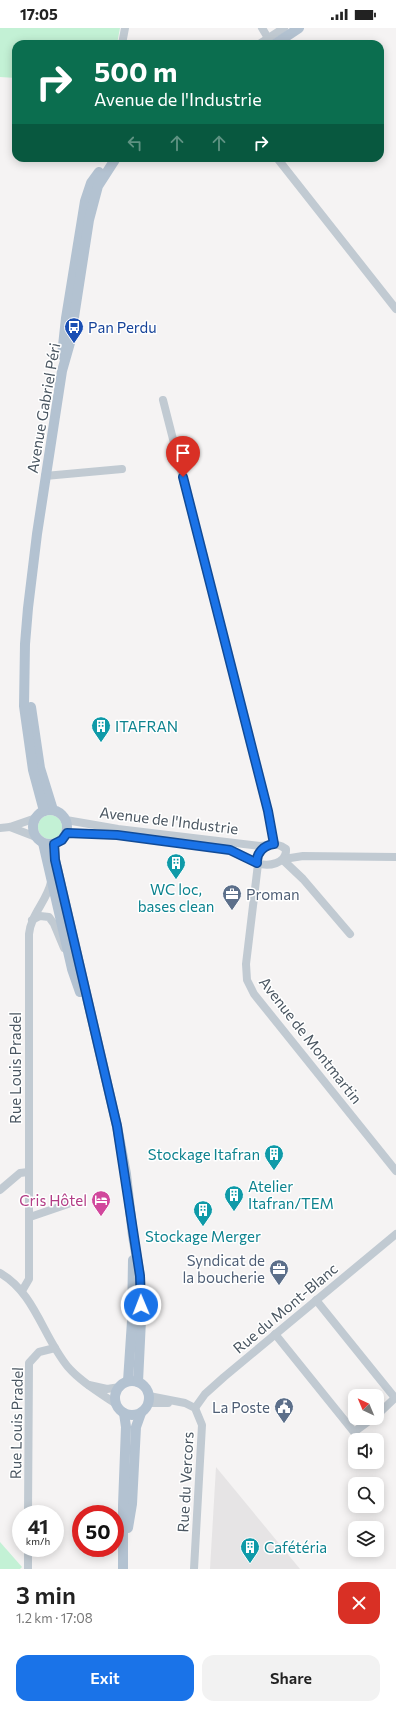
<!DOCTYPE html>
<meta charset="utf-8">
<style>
:root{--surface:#fff;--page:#f2f2f2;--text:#222;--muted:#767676;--accent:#1a73e8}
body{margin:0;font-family:Commissioner,sans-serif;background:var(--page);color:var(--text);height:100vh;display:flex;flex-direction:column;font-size:15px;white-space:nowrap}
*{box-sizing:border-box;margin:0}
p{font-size:13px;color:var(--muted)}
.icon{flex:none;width:22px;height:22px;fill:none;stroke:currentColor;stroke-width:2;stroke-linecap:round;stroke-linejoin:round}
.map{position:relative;height:1541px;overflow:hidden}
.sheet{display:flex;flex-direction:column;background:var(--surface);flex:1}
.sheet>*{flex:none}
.guide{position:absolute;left:12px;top:12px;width:372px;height:122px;border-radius:12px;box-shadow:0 2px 10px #0003;background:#0b6e4f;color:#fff;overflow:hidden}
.needle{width:26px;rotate:316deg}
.buttons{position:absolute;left:348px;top:1361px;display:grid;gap:8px}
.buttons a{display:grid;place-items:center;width:36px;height:36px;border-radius:8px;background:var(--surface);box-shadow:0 2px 10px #0003;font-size:20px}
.speed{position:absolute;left:12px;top:1477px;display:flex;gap:8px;font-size:20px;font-weight:700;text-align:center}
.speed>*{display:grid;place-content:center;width:52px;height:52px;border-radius:50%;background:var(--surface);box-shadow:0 2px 10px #0003;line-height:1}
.speed small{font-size:10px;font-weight:400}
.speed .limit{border:6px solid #d22;background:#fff;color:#111}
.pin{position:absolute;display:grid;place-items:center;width:34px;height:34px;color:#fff;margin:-41px -17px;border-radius:50% 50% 50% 0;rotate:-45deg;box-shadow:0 0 4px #0007}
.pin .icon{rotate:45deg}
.me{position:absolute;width:44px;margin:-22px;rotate:359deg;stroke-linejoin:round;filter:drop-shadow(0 0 3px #0008)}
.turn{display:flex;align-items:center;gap:14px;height:84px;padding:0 16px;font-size:18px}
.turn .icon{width:52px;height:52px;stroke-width:2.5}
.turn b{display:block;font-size:28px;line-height:34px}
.lanes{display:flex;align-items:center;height:38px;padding:0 16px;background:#0003;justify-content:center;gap:20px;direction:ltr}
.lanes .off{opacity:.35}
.round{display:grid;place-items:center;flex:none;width:42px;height:42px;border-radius:12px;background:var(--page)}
.overview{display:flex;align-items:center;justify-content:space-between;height:68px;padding:0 16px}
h1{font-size:24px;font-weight:600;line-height:30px}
.primary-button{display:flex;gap:8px;margin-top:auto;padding:8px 16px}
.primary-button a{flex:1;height:46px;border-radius:12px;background:var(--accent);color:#fff;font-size:16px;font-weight:600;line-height:46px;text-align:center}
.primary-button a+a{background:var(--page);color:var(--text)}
.status{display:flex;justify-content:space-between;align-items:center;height:28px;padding:0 20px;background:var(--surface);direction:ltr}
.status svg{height:11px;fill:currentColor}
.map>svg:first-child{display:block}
.education{fill:#e6e4e5}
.green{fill:#c3f1d5}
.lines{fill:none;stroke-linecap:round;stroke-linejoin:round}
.minor{stroke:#c1cad2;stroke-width:8}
.major{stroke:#b3c2d1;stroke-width:10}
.route-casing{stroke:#114b97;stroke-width:10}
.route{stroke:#1a73e8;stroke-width:7}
.labels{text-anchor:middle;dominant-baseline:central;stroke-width:3;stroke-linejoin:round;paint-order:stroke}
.transit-label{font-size:15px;fill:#164399;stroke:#fff;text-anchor:start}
.street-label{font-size:15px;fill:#4a5661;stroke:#fff}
.culture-label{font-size:15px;fill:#0d838f;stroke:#fff;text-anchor:start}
.service-label{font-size:15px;fill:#4e5e75;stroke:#fff;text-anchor:end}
.hotel-label{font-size:15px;fill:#b23c85;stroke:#fff;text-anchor:end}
</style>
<div class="status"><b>17:05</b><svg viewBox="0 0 49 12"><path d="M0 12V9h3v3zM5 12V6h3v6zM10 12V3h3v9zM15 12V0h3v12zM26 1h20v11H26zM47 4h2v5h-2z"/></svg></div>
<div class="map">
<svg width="396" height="1541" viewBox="0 0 396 1541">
<rect width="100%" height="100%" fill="#f5f3f3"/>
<polygon class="education" points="216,1439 300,1541 210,1541"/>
<g class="green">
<polygon points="0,0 120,0 117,16 16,16 16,50 0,49"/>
<circle cx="50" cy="799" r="12"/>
<polygon points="0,1514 22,1539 20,1541 0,1541"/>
</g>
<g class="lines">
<g class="minor">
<polyline points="262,0 268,10"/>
<polyline points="122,16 125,0"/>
<polyline points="259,16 284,0"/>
<polyline points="277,130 396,281"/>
<polyline points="163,372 268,783 274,816"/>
<polyline points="45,448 122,441"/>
<polyline points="66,792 118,801 260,818 268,817"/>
<polyline points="10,799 36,809"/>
<polyline points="0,800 10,799 36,790"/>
<polyline points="67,805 117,807 230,821 257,835"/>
<path d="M 274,816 L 281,818 L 286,821 C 287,836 268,839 257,835 C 256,825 264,817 274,816 Z"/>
<polyline points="284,831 303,828 396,829"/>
<polyline points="283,832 303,851 350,906"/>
<polyline points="258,836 246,936 247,952 254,966 396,1143"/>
<polyline points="32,892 40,888 49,889 54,896 64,920"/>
<polyline points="0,1162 20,1145 28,1144"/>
<polyline points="30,1189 68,1176"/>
<path d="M 0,1245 C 35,1265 43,1309 68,1339 C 81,1354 100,1365 116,1376"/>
<path d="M 22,1263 L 29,1251 L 29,906 C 31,886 47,873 51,854"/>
<polyline points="316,1272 395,1370 377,1387"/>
<polyline points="275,1306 354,1404 373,1390"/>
<polyline points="89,1357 107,1361 120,1359"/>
<polyline points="149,1368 185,1375 195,1380 202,1397 194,1541"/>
<polyline points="149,1375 168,1375"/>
<polyline points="195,1380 205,1366 224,1349 396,1206"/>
<polyline points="28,1486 29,1335 39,1324 55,1320"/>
<polyline points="28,1541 28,1520"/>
</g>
<g class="major">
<polyline points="275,16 299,0"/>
<polyline points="62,327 66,290 85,173 91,155 99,144"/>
<polyline points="31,679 40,740 53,782"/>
<circle cx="50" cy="799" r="17"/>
<polyline points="44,783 33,742 24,678 25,616 28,580 37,506 62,343 70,315 89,192 98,158 116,130"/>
<polyline points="43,815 72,941 80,964"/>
<polyline points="54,816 55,832 117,1098 126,1146 133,1208 140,1248 141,1292 138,1354"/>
<circle cx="132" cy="1370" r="17"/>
<polyline points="128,1353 132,1293 133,1232"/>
<polyline points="128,1500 132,1476 136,1399 141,1385"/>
<polyline points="123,1541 123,1477 126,1399 124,1385"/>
</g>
</g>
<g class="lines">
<g class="route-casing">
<path id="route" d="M 141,1277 L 140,1248 L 117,1098 L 55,832 L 54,816 L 62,812 L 67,805 L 117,807 L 230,822 L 257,835 C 256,825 264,817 274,816 L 268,783 L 183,449"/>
</g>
<use href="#route" class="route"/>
</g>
<defs>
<g id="bus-pin" transform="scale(1)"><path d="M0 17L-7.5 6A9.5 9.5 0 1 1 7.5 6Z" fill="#1a4fb4" stroke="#fff"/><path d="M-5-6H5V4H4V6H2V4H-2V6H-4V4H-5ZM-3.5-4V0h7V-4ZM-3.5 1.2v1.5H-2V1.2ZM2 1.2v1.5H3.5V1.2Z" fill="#fff"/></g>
<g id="building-pin" transform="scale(1)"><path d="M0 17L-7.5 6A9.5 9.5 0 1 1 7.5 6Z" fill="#0f9aa8" stroke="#fff"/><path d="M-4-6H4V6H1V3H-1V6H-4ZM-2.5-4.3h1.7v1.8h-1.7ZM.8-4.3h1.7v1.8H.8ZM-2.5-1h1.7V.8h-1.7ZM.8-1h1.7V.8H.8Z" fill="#fff"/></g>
<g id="office-pin" transform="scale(1)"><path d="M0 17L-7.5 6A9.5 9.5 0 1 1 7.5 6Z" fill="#5c6f8a" stroke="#fff"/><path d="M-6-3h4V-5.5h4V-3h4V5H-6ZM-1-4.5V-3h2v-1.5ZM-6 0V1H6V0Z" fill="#fff"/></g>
<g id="hotel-pin" transform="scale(1)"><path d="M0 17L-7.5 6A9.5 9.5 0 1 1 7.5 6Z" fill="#d1479c" stroke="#fff"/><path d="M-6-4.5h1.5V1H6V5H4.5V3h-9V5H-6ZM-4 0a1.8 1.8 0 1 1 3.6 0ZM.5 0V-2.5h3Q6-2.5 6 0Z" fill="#fff"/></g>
<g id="civic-pin" transform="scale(1)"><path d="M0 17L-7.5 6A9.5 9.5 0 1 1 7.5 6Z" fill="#5c6f8a" stroke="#fff"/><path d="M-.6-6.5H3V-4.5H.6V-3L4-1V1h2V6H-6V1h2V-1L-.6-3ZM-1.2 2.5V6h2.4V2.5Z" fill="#fff"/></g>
</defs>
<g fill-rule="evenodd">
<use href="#bus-pin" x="74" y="299"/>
<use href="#building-pin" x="101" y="698"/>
<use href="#building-pin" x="176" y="835"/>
<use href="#office-pin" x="232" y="866"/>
<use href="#building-pin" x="274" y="1126"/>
<use href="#building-pin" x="234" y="1167"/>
<use href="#hotel-pin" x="101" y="1172"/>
<use href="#building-pin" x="203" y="1182"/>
<use href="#office-pin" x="279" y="1241"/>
<use href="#civic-pin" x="284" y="1379"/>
<use href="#building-pin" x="250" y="1519"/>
</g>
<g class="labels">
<g class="transit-label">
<text x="88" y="299">Pan Perdu</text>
</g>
<g class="street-label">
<text transform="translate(43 380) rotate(-80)">Avenue Gabriel Péri</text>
<text transform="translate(169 792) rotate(7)">Avenue de l'Industrie</text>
<text transform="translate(311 1012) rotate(52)">Avenue de Montmartin</text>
<text transform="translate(15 1040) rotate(-90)">Rue Louis Pradel</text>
<text transform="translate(285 1280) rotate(-40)">Rue du Mont-Blanc</text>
<text transform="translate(16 1395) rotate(-89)">Rue Louis Pradel</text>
<text transform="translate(185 1454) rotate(-87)">Rue du Vercors</text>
</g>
<g class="culture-label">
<text x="115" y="698">ITAFRAN</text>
<text x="176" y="861" text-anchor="middle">WC loc,<tspan x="176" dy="17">bases clean</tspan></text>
<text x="260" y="1126" text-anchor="end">Stockage Itafran</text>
<text x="248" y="1158">Atelier<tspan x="248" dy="17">Itafran/TEM</tspan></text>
<text x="203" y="1208" text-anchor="middle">Stockage Merger</text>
<text x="264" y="1519">Cafétéria</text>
</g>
<g class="service-label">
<text x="246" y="866" text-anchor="start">Proman</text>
<text x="265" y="1232">Syndicat de<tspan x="265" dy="17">la boucherie</tspan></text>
<text x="270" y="1379">La Poste</text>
</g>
<g class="hotel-label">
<text x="87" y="1172">Cris Hôtel</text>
</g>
</g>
</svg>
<div class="buttons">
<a><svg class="needle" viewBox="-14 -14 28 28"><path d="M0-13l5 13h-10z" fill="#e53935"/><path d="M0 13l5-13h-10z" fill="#767676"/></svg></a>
<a><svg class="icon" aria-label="sound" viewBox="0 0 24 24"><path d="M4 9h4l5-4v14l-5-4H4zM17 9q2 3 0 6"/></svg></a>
<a><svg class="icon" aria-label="search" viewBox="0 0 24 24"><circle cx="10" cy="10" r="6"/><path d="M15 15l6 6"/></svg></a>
<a><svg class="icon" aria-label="layers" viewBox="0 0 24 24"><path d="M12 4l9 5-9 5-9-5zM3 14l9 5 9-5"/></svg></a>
</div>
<div class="speed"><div>41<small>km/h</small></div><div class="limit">50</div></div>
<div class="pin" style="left:183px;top:449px;background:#d93025"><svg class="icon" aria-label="arrive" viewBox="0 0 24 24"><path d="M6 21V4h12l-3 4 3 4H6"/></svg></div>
<svg class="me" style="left:141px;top:1277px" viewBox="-20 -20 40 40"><circle r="17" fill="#1a73e8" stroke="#fff" stroke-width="3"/><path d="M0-11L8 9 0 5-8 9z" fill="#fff"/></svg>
<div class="guide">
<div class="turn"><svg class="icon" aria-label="right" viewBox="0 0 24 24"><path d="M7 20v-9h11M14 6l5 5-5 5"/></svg><div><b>500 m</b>Avenue de l'Industrie</div></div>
<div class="lanes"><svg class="icon off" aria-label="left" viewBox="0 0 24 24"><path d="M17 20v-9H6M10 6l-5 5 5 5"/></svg><svg class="icon off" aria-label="ahead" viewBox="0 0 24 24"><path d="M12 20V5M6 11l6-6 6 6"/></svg><svg class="icon off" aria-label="ahead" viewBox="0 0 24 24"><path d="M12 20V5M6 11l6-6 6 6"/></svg><svg class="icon" aria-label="right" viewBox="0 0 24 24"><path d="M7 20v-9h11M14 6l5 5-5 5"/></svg></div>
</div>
</div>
<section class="sheet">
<div class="overview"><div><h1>3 min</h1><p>1.2 km · 17:08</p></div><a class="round" style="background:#d93025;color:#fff"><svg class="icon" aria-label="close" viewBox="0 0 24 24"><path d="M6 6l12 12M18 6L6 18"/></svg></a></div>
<div class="primary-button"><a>Exit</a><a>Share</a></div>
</section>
